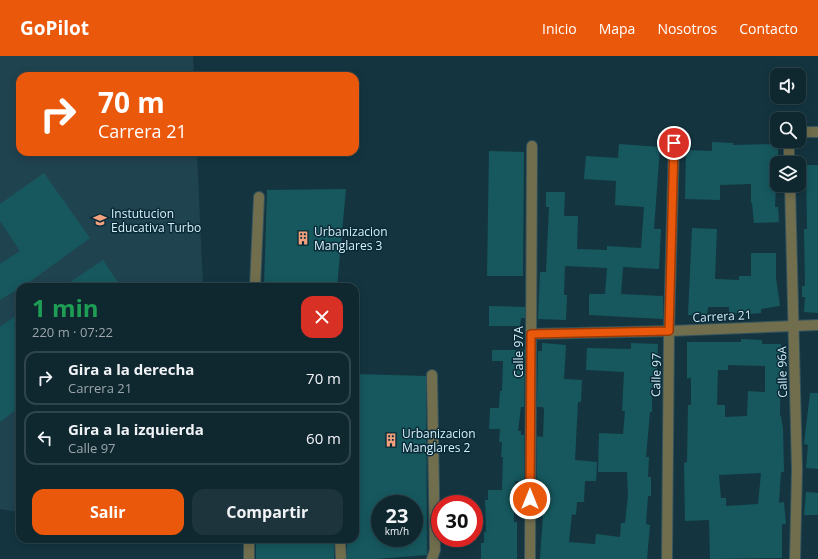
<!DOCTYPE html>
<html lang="es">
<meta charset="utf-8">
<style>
:root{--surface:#0f2830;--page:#1d343c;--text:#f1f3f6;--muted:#9ba6ab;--line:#2f444c;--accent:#ea580c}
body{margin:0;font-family:"Open Sans",sans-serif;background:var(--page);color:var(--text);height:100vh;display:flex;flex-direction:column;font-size:15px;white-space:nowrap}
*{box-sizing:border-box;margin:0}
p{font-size:13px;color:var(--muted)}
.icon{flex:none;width:22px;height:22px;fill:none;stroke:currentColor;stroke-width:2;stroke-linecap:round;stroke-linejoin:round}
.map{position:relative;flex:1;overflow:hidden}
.drawer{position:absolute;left:16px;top:227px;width:343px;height:260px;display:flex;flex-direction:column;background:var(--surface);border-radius:12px;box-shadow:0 2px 10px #0003,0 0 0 1px var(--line)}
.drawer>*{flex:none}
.guide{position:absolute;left:16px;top:16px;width:343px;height:84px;border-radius:12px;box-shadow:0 2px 10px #0003,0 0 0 1px var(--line);background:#ea580c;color:#fff;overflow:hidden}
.buttons{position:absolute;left:770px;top:12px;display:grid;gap:8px}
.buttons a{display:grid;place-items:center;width:36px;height:36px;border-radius:8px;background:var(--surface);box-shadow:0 2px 10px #0003,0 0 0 1px var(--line);font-size:20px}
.speed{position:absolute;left:371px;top:439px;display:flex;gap:8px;font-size:20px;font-weight:700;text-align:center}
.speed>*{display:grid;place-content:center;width:52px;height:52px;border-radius:50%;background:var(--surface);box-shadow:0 2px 10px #0003,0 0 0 1px var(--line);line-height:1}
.speed small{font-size:10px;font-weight:400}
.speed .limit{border:6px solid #d22;background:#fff;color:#111}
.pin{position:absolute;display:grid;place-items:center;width:34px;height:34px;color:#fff;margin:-17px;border:2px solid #fff;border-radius:50%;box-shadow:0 1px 4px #0007}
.me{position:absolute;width:44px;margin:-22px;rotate:0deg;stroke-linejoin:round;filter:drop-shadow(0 0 3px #0008)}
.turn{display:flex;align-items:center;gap:14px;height:84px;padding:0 16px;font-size:18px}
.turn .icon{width:52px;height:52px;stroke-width:2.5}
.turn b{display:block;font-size:28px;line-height:34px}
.round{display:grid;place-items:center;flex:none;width:42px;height:42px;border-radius:12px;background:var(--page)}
.overview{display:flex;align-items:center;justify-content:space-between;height:68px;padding:0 16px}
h1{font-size:24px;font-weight:700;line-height:30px;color:#1e9e55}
.primary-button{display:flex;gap:8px;margin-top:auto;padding:8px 16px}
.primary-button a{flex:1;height:46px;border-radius:12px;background:var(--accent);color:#fff;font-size:16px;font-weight:700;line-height:46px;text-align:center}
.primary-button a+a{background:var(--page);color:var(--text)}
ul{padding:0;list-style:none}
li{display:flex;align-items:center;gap:12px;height:54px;margin:0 8px 6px;padding:0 8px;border:2px solid var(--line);border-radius:12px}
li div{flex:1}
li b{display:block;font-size:15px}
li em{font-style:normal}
header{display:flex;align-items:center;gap:24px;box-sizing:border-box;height:56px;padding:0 20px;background:var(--accent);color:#fff}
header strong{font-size:19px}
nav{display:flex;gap:22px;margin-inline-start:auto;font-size:14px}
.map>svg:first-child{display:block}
.built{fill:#204350}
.building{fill:#16585e;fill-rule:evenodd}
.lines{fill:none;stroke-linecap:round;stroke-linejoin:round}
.pedestrian-casing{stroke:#33535e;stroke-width:12}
.minor-casing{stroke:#33535e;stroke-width:12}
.pedestrian{stroke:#716e4e;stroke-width:10}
.minor{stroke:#716e4e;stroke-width:10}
.route-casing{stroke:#983908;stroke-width:10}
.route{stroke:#ea580c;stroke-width:7}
.labels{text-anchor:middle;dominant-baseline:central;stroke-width:3;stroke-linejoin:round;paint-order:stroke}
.poi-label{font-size:12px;fill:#d6f1fc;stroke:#092a36;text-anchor:start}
.street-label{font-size:12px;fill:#d6f1fc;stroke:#092a36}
</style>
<header>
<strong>GoPilot</strong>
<nav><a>Inicio</a><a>Mapa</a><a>Nosotros</a><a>Contacto</a></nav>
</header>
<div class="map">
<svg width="818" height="503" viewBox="0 0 818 503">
<rect width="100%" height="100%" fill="#143540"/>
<polygon class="built" points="0,0 193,0 194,20 20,20 20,96 197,96 203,231 20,231 20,456 0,453"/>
<g class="building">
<polygon points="712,86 733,87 733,89 778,88 778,103 771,103 771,128 776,128 775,151 778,151 779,166 754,167 752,147 751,147 751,128 720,129 720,144 685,143 686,94 712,95"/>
<polygon points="619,88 660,91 654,173 661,173 659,213 623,211 621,238 663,240 663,263 589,259 589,238 605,238 607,212 565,210 564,239 567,239 566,264 538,263 540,216 546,216 549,151 546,151 546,136 565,136 564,160 578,160 577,193 607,194 607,190 641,192 644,151 615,149 616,125 584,123 586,100 618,102"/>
<polygon points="489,95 524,96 523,220 487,220"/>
<polygon points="806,109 818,109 818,257 804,256 805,241 802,241 802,230 805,230 804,173 807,173"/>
<polygon points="44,117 90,182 28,227 0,244 0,208 20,195 0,165 0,148"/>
<polygon points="346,133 337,231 264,231 267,134"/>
<polygon points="692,172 717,173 715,223 739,224 739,220 751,220 751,197 776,197 776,222 780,250 761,253 761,257 750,258 729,257 729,251 708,251 707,260 688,259"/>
<polygon points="103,204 121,231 63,231"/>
<polygon points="489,250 525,251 525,262 521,262 520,270 489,270"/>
<polygon points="20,257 20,351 0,366 0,271"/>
<path d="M 741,283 L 762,284 L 762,288 L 781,288 L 780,360 L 781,360 L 783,373 L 784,416 L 781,416 L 779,447 L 784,446 L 786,468 L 782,468 L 782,502 L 710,503 L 709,464 L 685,465 L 684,407 L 687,406 L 688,349 L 691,349 L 691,322 L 687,322 L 687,286 L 741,286 ZM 728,309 L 765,310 L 765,336 L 748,335 L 747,360 L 725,361 L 725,349 L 717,349 L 718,314 L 728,314 ZM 761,417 L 758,448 L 726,450 L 726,442 L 721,442 L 719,419 Z"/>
<polygon points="542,287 566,289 564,323 582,324 581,346 578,346 575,404 597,406 596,425 585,425 584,446 577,446 576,459 572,458 569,486 595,488 596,478 620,481 621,467 625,467 628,440 627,416 598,416 599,377 623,378 625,355 622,355 624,316 586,314 587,292 631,293 631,287 658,288 656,333 652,333 652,356 650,356 646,401 649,401 648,421 651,421 651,440 648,440 646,468 650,469 647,503 540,503 544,444 540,443 541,426 537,426 537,380 543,381 544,354 543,351 537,351 538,295 542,295"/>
<polygon points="492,294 525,294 524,351 521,351 518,375 521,375 521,379 524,379 524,425 515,425 514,443 514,466 517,466 517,503 481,503 481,487 484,487 484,476 486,476 485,444 488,444 488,434 502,434 503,401 501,401 502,386 499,386 500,373 489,373 490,352 499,352 500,335 502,335 503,305 492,305"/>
<path d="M 355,318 L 426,320 L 427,499 L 376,503 L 347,503 L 347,483 L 355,483 ZM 380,448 L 414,448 L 414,482 L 380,482 Z"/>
<polygon points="810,337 818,337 818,413 806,412 808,389 804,388"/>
<polygon points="806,436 818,437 818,459 804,459"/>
<rect x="256" y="483" width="78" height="20"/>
</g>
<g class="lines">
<g class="pedestrian-casing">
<polyline id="pedestrian" points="799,76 818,76"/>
</g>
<g class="minor-casing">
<g id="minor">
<polyline points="789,85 789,107"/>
<polyline points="790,129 797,414 795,503"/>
<polyline points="255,231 259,141"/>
<polyline points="531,278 669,275 818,269"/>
<polyline points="340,483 341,503"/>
<polyline points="249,503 249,483"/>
<polyline points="432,503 435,494 432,319"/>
<polyline points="530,503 532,90"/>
<polyline points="667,503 669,275 674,87"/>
</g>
</g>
<use href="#pedestrian" class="pedestrian"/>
<use href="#minor" class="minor"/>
</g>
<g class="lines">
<g class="route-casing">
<polyline id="route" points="530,443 531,278 669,275 674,87"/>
</g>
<use href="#route" class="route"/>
</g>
<defs>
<g id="school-bare" transform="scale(1.08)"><path d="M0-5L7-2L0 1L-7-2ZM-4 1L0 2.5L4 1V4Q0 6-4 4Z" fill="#f2a17e" stroke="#092a36" stroke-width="2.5" paint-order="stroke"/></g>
<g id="building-bare" transform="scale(1.08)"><path d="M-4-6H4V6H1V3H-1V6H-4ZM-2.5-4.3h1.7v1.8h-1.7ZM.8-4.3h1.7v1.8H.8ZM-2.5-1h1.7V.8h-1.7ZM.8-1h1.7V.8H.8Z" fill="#f2a17e" stroke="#092a36" stroke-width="2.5" paint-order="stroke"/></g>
</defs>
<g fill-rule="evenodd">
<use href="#school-bare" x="100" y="164"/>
<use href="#building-bare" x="303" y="182"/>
<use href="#building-bare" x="391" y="384"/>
</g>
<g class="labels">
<g class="poi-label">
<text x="111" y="157">Instutucion<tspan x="111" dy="14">Educativa Turbo</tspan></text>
<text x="314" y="175">Urbanizacion<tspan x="314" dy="14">Manglares 3</tspan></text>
<text x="402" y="377">Urbanizacion<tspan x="402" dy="14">Manglares 2</tspan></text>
</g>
<g class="street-label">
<text transform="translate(722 260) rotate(-3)">Carrera 21</text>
<text transform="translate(518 296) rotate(-90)">Calle 97A</text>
<text transform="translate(782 316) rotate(-91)">Calle 96A</text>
<text transform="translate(656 319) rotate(-89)">Calle 97</text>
</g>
</g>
</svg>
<div class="buttons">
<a><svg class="icon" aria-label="sound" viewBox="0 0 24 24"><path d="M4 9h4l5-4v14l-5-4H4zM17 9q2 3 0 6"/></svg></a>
<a><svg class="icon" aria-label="search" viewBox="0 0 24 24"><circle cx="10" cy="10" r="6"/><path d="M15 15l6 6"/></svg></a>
<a><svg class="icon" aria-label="layers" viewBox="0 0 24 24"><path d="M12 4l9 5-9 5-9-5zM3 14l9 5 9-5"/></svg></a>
</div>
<div class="speed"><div>23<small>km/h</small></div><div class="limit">30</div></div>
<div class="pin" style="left:674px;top:87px;background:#d93025"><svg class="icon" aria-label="arrive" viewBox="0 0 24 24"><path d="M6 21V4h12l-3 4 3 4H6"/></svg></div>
<svg class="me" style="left:530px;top:443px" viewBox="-20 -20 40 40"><circle r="17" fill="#ea580c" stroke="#fff" stroke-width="3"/><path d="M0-11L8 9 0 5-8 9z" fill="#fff"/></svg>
<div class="guide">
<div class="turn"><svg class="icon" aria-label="right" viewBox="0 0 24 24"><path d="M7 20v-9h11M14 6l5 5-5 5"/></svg><div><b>70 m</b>Carrera 21</div></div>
</div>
<section class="drawer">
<div class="overview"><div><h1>1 min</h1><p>220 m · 07:22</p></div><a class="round" style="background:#d93025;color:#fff"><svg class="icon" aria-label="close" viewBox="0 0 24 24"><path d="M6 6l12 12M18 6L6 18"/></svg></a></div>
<ul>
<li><svg class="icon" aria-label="right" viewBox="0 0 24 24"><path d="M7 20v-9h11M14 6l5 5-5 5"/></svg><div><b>Gira a la derecha</b><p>Carrera 21</p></div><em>70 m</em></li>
<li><svg class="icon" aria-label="left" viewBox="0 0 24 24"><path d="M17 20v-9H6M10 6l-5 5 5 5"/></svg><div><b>Gira a la izquierda</b><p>Calle 97</p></div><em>60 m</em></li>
</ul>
<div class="primary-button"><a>Salir</a><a>Compartir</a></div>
</section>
</div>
